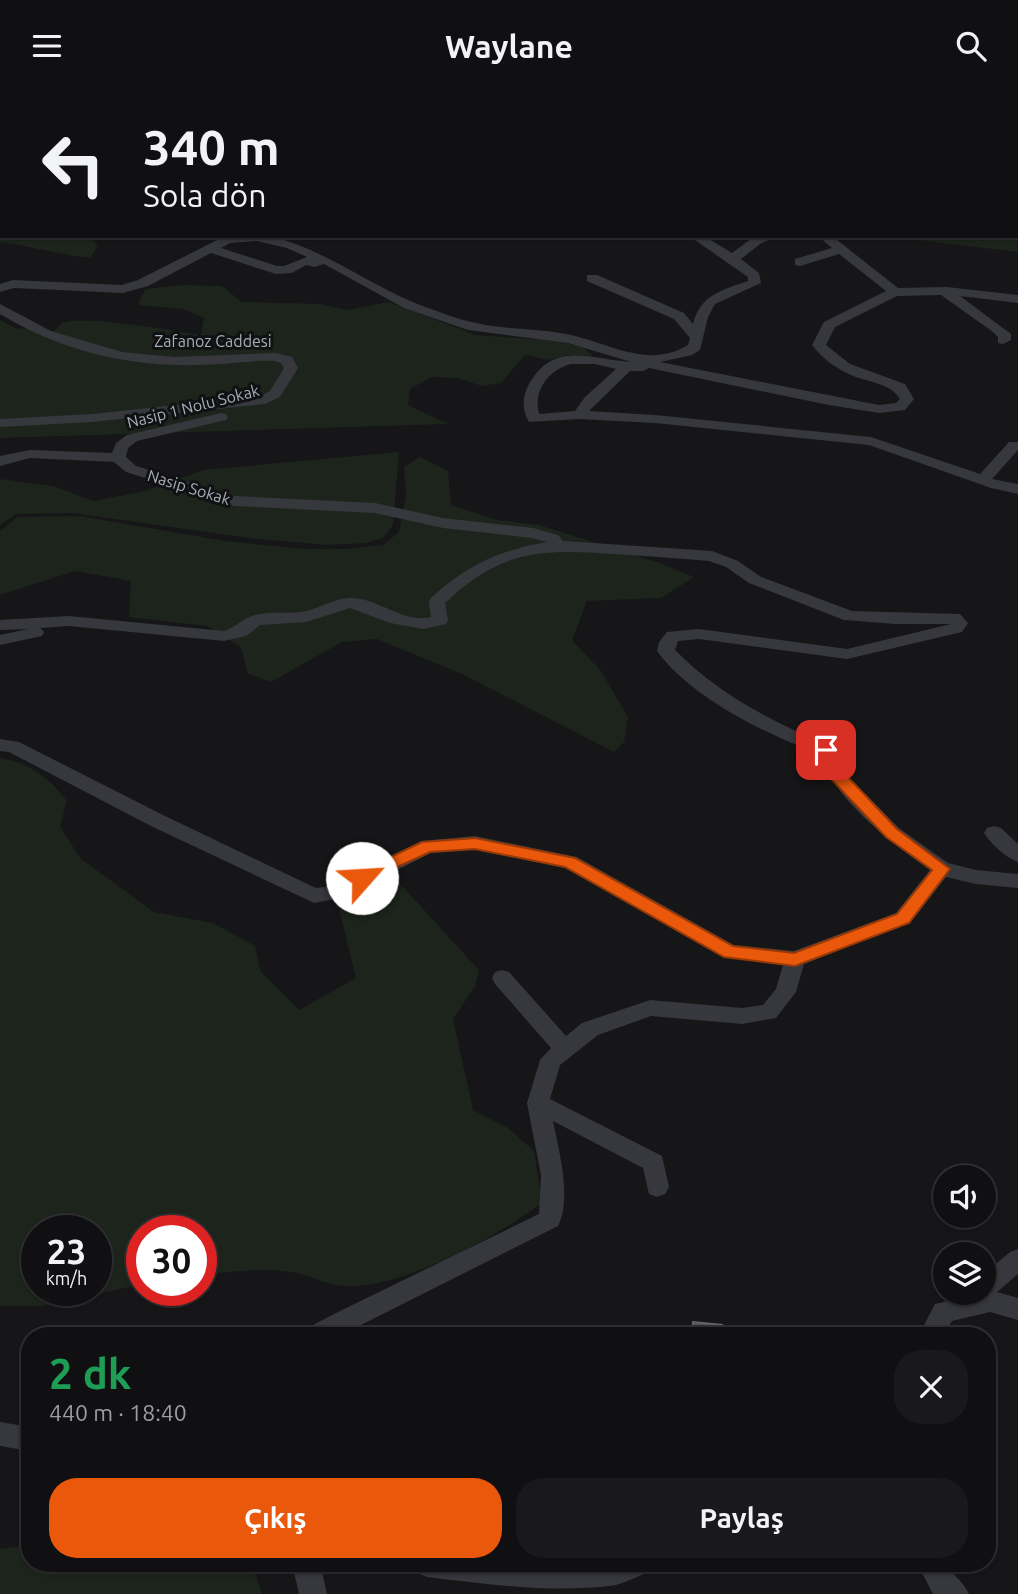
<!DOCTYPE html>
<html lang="tr">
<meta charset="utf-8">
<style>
:root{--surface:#101012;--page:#19191b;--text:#f1f3f6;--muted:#9c9d9f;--line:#303032;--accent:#ea580c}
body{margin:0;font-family:Ubuntu,sans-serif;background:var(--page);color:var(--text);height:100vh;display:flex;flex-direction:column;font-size:26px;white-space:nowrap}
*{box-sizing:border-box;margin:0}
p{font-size:23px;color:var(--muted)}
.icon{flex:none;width:38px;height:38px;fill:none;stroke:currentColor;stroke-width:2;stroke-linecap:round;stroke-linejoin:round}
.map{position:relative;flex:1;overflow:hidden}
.side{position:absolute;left:21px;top:1236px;width:975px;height:245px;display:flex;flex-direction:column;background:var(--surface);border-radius:28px;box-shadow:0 2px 5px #0004,0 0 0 2px var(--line)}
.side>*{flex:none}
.hud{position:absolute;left:0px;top:0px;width:1018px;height:147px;box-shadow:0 2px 5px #0004,0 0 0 2px var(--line);background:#101012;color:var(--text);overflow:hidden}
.controls{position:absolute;left:933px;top:1074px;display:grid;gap:14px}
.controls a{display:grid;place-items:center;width:63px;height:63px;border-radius:50%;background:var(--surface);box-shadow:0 2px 5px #0004,0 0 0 2px var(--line);font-size:35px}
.speed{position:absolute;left:21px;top:1124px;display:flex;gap:14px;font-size:35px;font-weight:700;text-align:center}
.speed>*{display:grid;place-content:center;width:91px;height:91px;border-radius:50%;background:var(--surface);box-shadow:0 2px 5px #0004,0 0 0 2px var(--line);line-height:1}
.speed small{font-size:18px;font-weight:400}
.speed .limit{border:10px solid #d22;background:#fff;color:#111}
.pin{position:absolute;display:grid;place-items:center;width:60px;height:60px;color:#fff;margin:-30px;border-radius:14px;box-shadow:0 4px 10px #0006}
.me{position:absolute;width:77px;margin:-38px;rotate:64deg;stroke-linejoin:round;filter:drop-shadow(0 0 5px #0008)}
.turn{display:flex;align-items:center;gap:24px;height:147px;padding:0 28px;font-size:32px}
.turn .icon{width:91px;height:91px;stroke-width:2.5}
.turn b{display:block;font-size:49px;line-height:60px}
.round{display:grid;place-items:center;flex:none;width:74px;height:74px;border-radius:28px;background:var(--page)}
.summary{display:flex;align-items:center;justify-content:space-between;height:119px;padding:0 28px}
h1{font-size:42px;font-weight:600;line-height:52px;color:#1e9e55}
.action{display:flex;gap:14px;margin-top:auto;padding:14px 28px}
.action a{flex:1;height:80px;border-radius:28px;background:var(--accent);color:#fff;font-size:28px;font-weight:600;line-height:80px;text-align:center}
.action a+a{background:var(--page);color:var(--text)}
header{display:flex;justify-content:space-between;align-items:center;height:91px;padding:0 28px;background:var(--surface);font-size:32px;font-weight:600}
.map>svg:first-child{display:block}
.green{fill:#1c241c;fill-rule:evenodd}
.building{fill:#525459;stroke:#5f6268;stroke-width:2}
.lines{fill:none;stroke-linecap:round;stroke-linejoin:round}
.minor{fill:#37383d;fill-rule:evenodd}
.route{fill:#ea580c;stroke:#983908;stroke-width:2}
.labels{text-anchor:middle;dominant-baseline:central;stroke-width:6;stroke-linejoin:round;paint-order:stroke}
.far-street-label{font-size:16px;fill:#a7aeb9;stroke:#111113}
</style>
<header><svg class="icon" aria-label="menu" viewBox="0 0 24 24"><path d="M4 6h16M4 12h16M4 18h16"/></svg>Waylane<svg class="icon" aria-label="search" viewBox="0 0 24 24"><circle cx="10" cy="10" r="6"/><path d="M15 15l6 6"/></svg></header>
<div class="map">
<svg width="1018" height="1503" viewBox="0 0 1018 1503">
<rect width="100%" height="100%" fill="#161618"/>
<g class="green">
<path d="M 0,135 L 2,145 L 90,145 L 98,154 L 90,167 C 60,164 30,155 0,151 Z"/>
<polygon points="1017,139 1018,161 918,149 909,145 1017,145"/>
<path d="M 183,194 L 222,195 L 242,211 L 320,213 L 347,219 L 389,211 L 476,244 L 557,250 L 583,256 L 593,265 L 568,264 L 549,269 L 525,264 L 501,292 L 482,295 L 458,287 L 432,286 L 410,298 L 408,314 L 448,333 L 0,347 L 0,229 L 15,237 L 54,240 C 57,237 59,234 62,232 C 82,223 176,240 201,244 L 204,227 L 183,218 L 138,214 L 145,198 Z"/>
<polygon points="399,361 393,434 383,447 365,452 326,454 249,447 72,422 16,423 0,434 0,388 54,395 93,410 145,400 203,379"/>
<polygon points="420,366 448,380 451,414 497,429 539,434 660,472 694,486 661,507 587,510 572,549 601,580 628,626 624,651 614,661 462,583 377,548 342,551 271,591 248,583 241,556 207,535 129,526 131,490 75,480 0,504 0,440 18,426 80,425 225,450 305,458 344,458 383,454 399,441 406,404 404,376"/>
<path d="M 0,667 C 30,672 50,687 67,710 L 60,736 L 81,768 L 154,821 L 213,832 L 255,855 L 261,881 L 299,919 L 356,887 L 338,813 L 393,785 L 479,879 L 475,895 L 453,928 L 473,1019 L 508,1037 L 534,1060 L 542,1112 C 496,1146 401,1199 343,1195 C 328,1194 312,1186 297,1182 C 270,1176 229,1181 201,1184 L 201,1139 L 142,1139 L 142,1193 L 43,1215 L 0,1215 ZM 37,1139 L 96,1139 L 96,1199 L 37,1199 Z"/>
<polygon points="30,1454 30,1472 252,1472 262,1503 0,1503 0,1458"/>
</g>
<polygon class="building" points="693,1231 722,1234 721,1239 726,1240 725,1244 692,1244"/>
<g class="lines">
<g class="minor">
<polygon points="78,0 89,0 90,2 79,2"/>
<polygon points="594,0 607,0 608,2 595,2"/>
<polygon points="640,0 661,0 662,2 641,2"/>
<polygon points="698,0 708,0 709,2 698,2"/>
<polygon points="895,0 907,0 908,2 896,2"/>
<rect x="0" y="64" width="2" height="6"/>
<polygon points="1017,67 1018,67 1018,75 1017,74"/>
<path d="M 270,145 C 323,158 365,191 415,212 C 434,219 456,228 476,232 C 507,239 540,237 571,244 C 611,253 649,278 688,254 L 690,247 L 674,228 L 587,190 L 587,184 L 597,184 L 684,222 L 693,233 C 700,204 722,199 748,190 L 748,186 L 689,145 L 704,145 L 732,162 L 752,147 L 777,145 L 760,153 L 741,168 L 759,182 L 761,192 L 715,213 L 708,226 L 700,259 L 692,264 L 660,271 L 879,314 L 896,312 L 900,308 C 891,292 867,291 851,284 C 835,277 823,268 812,254 L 824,231 L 886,200 L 839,163 L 800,175 L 795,174 L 795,168 L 832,157 L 818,145 L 832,145 L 898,197 L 947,196 L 1018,204 L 1018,212 L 960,205 L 1011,243 L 1011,249 L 1003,253 L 998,252 L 998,246 L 993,241 L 941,204 L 897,205 L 835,236 L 826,254 L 850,273 L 905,293 L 914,308 L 905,319 L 879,322 L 829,314 L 649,277 L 643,280 L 630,280 L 589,320 L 655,324 L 871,346 L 980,383 L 1009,351 L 1018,351 L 1018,359 L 992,388 L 1018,393 L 1018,403 L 991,397 L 869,354 L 655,332 L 579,328 L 529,331 C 522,319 522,307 528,295 C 553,248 592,269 631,271 L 568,252 L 468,239 L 404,217 L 324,173 L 314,176 L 306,174 L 292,182 L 276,183 L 211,162 L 148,195 L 123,202 L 14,197 L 0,201 L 0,193 L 13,189 L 122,194 L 138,189 L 223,146 ZM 257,150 L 287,157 L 307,166 L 284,175 L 277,175 L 221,157 L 230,152 ZM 571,273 L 595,273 L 616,278 L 585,306 L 575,320 L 539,323 C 533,300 548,279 571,273 Z"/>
<path d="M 0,213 L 51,240 L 122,261 L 174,266 L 276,262 L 292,266 L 298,277 L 280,306 L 265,313 L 92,331 L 0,336 L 0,328 L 92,323 L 261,305 L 270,300 L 284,277 L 281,272 L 275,270 C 250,269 225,274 200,274 C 129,276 61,260 0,223 Z"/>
<path d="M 221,322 L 226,323 L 228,326 L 226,329 L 137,350 L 128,357 L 126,366 L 136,375 L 235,405 L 375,412 L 443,427 L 533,437 L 558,444 L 563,450 L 712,460 L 738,470 L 761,486 L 852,520 L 960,523 L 968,532 L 962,541 L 847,568 L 699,548 L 678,550 L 675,559 C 718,603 775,633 832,655 L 845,682 L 899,737 L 948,772 L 976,779 L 1018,783 L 1018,797 L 976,793 L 946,786 L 910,832 L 804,873 L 796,901 L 776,927 L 742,933 L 651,925 L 598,944 L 560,974 L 550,1008 L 662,1065 L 669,1096 L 665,1103 L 657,1106 L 649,1103 L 643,1077 L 553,1030 C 559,1060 572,1107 558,1135 L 341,1244 L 306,1244 L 309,1236 L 338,1221 L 539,1123 L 541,1084 L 527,1012 L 540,969 L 551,957 L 495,893 L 492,887 L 495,881 L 502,879 L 509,881 L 566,945 L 582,932 L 650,909 L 742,917 L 763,914 L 776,898 L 783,874 L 723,866 L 565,777 L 475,759 L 431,762 L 344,806 L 314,812 L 151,735 L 9,661 L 0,660 L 0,648 L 19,651 L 165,725 L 316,797 L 333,795 L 421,750 L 475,745 L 577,766 L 734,854 L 794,860 L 896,822 L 930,779 C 887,748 839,713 819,663 C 766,643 691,607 657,560 L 659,551 L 667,541 L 699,538 L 847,558 L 951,533 L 895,533 L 844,529 L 749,492 L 726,476 L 709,470 C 677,467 645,465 613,463 C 540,458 501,459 445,512 L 448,529 L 446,533 L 423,538 L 390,532 L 350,517 L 306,531 L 260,534 L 246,545 L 224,550 L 69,535 L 40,537 L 44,541 L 42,545 L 0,554 L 0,544 L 28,538 L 0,539 L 0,529 L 69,525 L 224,540 C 235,537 242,528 252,525 C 269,519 289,524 306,520 C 320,517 334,508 348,507 C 377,505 402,533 431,526 L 429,511 L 431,507 C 465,475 500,459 547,451 L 532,447 L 443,437 L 375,422 L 234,415 L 126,381 L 114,371 L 30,367 L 0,375 L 0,365 L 30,359 L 112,362 L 116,352 L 127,344 Z"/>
<path d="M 994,735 L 1001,737 L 1018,753 L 1018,771 C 1006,767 991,753 984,742 L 987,737 Z"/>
<polygon points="1018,1158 1018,1183 997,1201 1018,1207 1018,1229 990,1221 952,1230 944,1244 919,1244 935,1213 984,1202 984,1183 1010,1161"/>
<polygon points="0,1331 30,1336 30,1360 0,1355"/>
<polygon points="292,1472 320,1472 327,1503 299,1503"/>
<path d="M 413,1472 L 650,1472 L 646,1482 C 636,1486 626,1491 616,1494 C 556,1503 486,1493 427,1486 L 417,1482 Z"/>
<path d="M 917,1472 L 946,1472 C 952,1484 963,1490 969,1503 L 933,1503 Z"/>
</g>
</g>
<polygon class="route" points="826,654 832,655 844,682 897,738 950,778 909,832 795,875 724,866 565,776 475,758 430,761 362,792 354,787 357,782 422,751 475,747 575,767 733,855 794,862 897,823 932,779 886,746 832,689 819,659"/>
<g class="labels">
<g class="far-street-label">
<text x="213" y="250">Zafanoz Caddesi</text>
<text transform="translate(193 315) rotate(-14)">Nasip 1 Nolu Sokak</text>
<text transform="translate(189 396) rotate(17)">Nasip Sokak</text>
</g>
</g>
</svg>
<div class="controls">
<a><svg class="icon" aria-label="sound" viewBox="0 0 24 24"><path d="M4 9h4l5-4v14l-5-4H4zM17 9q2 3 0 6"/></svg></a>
<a><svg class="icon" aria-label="layers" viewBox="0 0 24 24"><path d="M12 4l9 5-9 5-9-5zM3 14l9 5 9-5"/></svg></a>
</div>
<div class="speed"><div>23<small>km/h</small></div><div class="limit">30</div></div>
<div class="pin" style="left:826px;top:659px;background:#d93025"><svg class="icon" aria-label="arrive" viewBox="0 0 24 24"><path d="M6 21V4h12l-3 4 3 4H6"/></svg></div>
<svg class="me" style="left:362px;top:787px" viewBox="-20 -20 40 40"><circle r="19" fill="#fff"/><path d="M0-13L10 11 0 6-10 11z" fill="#ea580c"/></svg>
<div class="hud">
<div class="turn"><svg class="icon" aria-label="left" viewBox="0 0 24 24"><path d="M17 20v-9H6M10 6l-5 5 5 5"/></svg><div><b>340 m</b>Sola dön</div></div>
</div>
<section class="side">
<div class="summary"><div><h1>2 dk</h1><p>440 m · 18:40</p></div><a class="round"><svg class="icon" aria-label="close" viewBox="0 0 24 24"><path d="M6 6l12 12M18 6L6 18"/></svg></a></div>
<div class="action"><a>Çıkış</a><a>Paylaş</a></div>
</section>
</div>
